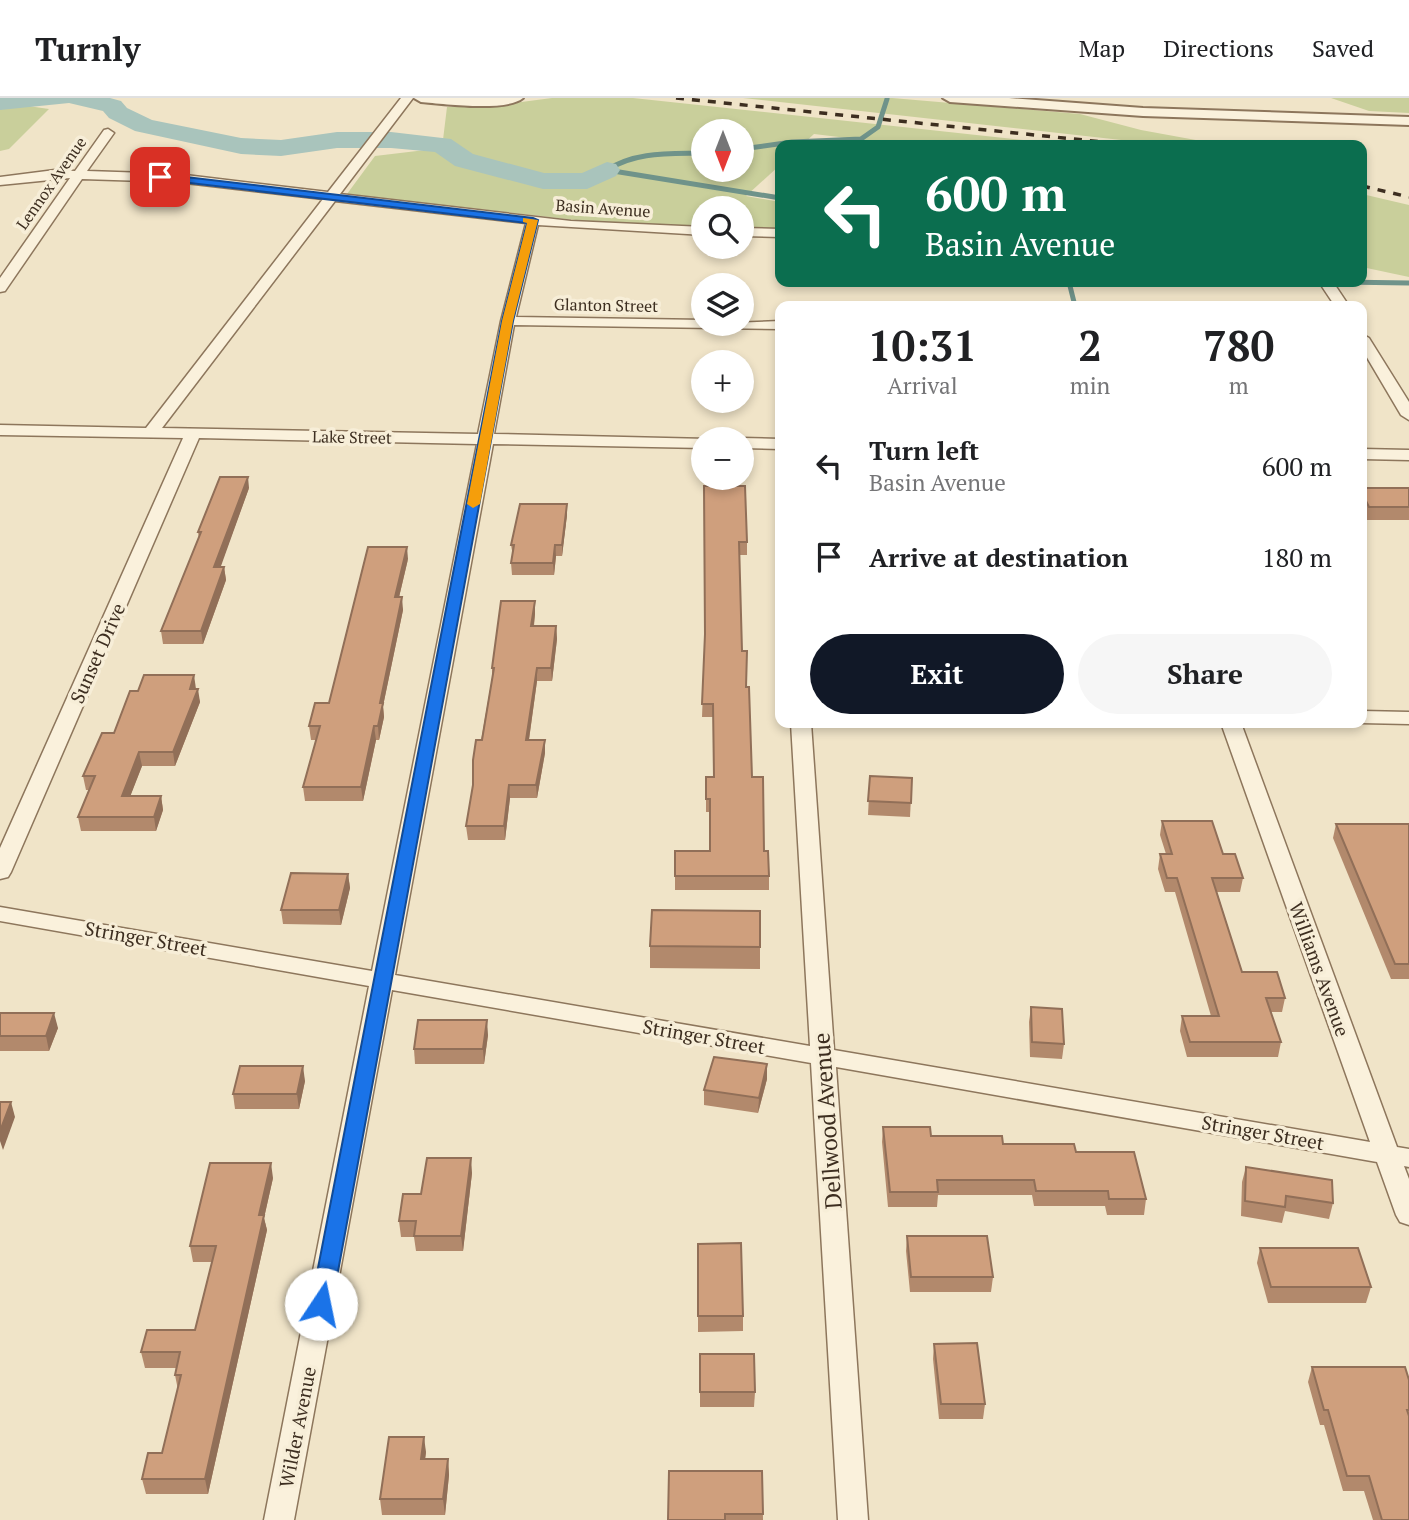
<!DOCTYPE html>
<meta charset="utf-8">
<style>
:root{--surface:#fff;--page:#f6f6f6;--text:#202124;--muted:#757577;--line:#e0e0e0;--accent:#111827}
body{margin:0;font-family:"PT Serif",serif;background:var(--page);color:var(--text);height:100vh;display:flex;flex-direction:column;font-size:26px;white-space:nowrap}
*{box-sizing:border-box;margin:0}
p{font-size:23px;color:var(--muted)}
.icon{flex:none;width:38px;height:38px;fill:none;stroke:currentColor;stroke-width:2;stroke-linecap:round;stroke-linejoin:round}
.map{position:relative;flex:1;overflow:hidden}
.drawer{position:absolute;left:775px;top:203px;width:592px;height:427px;display:flex;flex-direction:column;background:var(--surface);border-radius:14px;box-shadow:0 4px 10px #0003}
.drawer>*{flex:none}
.guide{position:absolute;left:775px;top:42px;width:592px;height:147px;border-radius:14px;box-shadow:0 4px 10px #0003;background:#0b6e4f;color:#fff;overflow:hidden}
.needle{width:46px;rotate:180deg}
.buttons{position:absolute;left:691px;top:21px;display:grid;gap:14px}
.buttons a{display:grid;place-items:center;width:63px;height:63px;border-radius:50%;background:var(--surface);box-shadow:0 4px 10px #0003;font-size:35px}
.pin{position:absolute;display:grid;place-items:center;width:60px;height:60px;color:#fff;margin:-30px;border-radius:14px;box-shadow:0 4px 10px #0006}
.me{position:absolute;width:77px;margin:-38px;rotate:11deg;stroke-linejoin:round;filter:drop-shadow(0 0 5px #0008)}
.turn{display:flex;align-items:center;gap:24px;height:147px;padding:0 35px;font-size:32px}
.turn .icon{width:91px;height:91px;stroke-width:2.5}
.turn b{display:block;font-size:49px;line-height:60px}
.eta{display:flex;justify-content:space-evenly;align-items:center;height:119px;text-align:center}
.eta b{font-size:42px;font-weight:700;line-height:49px}
.button{display:flex;gap:14px;margin-top:auto;padding:14px 35px}
.button a{flex:1;height:80px;border-radius:42px;background:var(--accent);color:#fff;font-size:28px;font-weight:700;line-height:80px;text-align:center}
.button a+a{background:var(--page);color:var(--text)}
ul{padding:0;list-style:none}
li{display:flex;align-items:center;gap:21px;height:91px;padding:0 35px}
li div{flex:1}
li b{display:block;font-size:26px}
li em{font-style:normal}
header{display:flex;align-items:center;gap:42px;box-sizing:border-box;height:98px;padding:0 35px;background:var(--surface);border-bottom:2px solid var(--line)}
header strong{font-size:33px}
nav{display:flex;gap:38px;margin-inline-start:auto;font-size:24px}
.map>svg:first-child{display:block}
.green{fill:#c9cf9b;fill-rule:evenodd}
.lines{fill:none;stroke-linecap:round;stroke-linejoin:round}
.stream{stroke:#6f938a;stroke-width:5}
.river{fill:#a9c4bc;fill-rule:evenodd}
.minor-casing{stroke:#8d765c;stroke-width:3}
.tertiary-casing{stroke:#8d765c;stroke-width:4}
.minor{fill:#faf1dc;fill-rule:evenodd}
.tertiary{fill:#faf1dc;fill-rule:evenodd}
.rail{stroke:#3d2e20;stroke-width:3.5;stroke-dasharray:8 8;stroke-linecap:butt}
.wall{fill:#b2896c}
.shaded-wall{fill:#916f58}
.building{fill:#cf9f7d;stroke:#916f58;stroke-width:2}
.route{fill:#1a73e8;stroke:#114b97;stroke-width:2}
.slow{fill:#f59e0b}
.labels{text-anchor:middle;dominant-baseline:central;stroke-width:7;stroke-linejoin:round;paint-order:stroke}
.far-street-label{font-size:16px;fill:#3d2e20;stroke:#f7eed8}
.street-label{font-size:19px;fill:#3d2e20;stroke:#f7eed8}
.near-street-label{font-size:23px;fill:#3d2e20;stroke:#f7eed8}
</style>
<header>
<strong>Turnly</strong>
<nav><a>Map</a><a>Directions</a><a>Saved</a></nav>
</header>
<div class="map">
<svg width="1409" height="1422" viewBox="0 0 1409 1422">
<rect width="100%" height="100%" fill="#f0e4c8"/>
<g class="green">
<path d="M 552,0 L 633,0 L 1070,47 L 906,47 L 814,36 L 802,47 L 780,47 L 780,67 L 746,98 L 780,104 L 780,133 L 742,132 L 742,110 L 704,110 L 703,130 L 628,128 L 347,96 L 375,58 L 442,50 L 447,9 L 491,8 ZM 704,33 L 742,33 L 742,72 L 704,72 Z"/>
<polygon points="743,0 892,0 1080,16 1141,32 1223,47 1166,47"/>
<polygon points="1331,0 1409,0 1409,15 1369,13"/>
<polygon points="0,4 49,11 9,51 0,53"/>
<polygon points="1362,96 1409,107 1409,179 1362,169"/>
</g>
<g class="lines">
<g class="stream">
<polyline points="742,51 792,44 861,41 878,29 887,1"/>
<polyline points="607,72 780,100"/>
<path d="M 607,72 C 636,53 671,56 704,55"/>
<polyline points="1069,184 1075,208"/>
<polyline points="1341,184 1409,185"/>
</g>
<polygon class="river" points="0,0 110,0 121,3 127,10 152,22 241,40 281,42 337,34 391,34 451,41 473,56 544,75 582,75 607,64 616,66 620,72 616,78 587,91 543,91 455,68 435,54 391,50 337,50 281,58 241,56 135,33 109,20 103,13 69,5 0,12"/>
<g class="minor-casing">
<g id="minor">
<path d="M 401,0 L 413,0 L 340,96 L 571,123 L 704,129 L 704,137 L 538,127 L 516,219 L 704,222 L 704,226 L 780,223 L 780,231 L 514,227 L 494,336 L 708,341 L 704,341 L 704,350 L 493,346 L 395,877 L 810,948 L 791,625 L 811,625 L 834,952 L 1370,1044 L 1221,625 L 1241,625 L 1397,1049 L 1409,1051 L 1409,1069 L 1404,1068 L 1409,1081 L 1409,1127 L 1400,1124 L 1396,1117 L 1377,1064 L 836,969 L 868,1422 L 838,1422 L 811,965 L 392,892 L 294,1422 L 264,1422 L 369,888 L 0,823 L 0,809 L 372,873 L 477,346 L 199,340 L 11,774 L 8,779 L 0,781 L 0,750 L 183,340 L 0,337 L 0,327 L 146,330 L 323,101 L 177,84 L 82,81 L 5,193 L 0,194 L 0,180 L 70,80 L 0,87 L 0,79 L 55,72 L 75,73 L 104,32 L 108,31 L 114,35 L 87,73 L 177,76 L 328,94 ZM 335,103 L 526,125 L 501,223 L 478,336 L 162,330 Z"/>
<polygon points="742,130 780,131 780,139 742,138"/>
<polygon points="1319,184 1333,184 1349,208 1335,208"/>
<polygon points="1362,236 1369,240 1409,304 1409,322 1401,317 1362,251"/>
<polygon points="742,340 780,341 780,351 742,350 742,341 738,341"/>
<polygon points="1362,351 1409,352 1409,362 1362,361"/>
<polygon points="1362,613 1409,614 1409,626 1361,625"/>
</g>
</g>
<g class="tertiary-casing">
<g id="tertiary">
<path d="M 414,0 L 523,0 C 507,14 443,6 421,4 Z"/>
<polygon points="943,0 1009,0 1143,10 1409,19 1409,27 1143,18 950,4"/>
</g>
</g>
<use href="#minor" class="minor"/>
<use href="#tertiary" class="tertiary"/>
<g class="rail">
<polyline points="676,0 1132,47"/>
<polyline points="1362,88 1409,99"/>
</g>
</g>
<g class="wall">
<polygon points="704,388 747,444 747,457 739,457 742,553 747,589 752,679 769,778 769,792 675,792 675,753 710,753 710,714 706,714 706,679 713,679 713,619 702,619 705,538"/>
<polygon points="249,390 220,469 224,469 226,482 203,546 163,546 161,533 199,441 198,434"/>
<polygon points="1362,390 1409,390 1409,422 1366,422 1362,413"/>
<polygon points="567,406 567,417 562,458 556,458 554,477 512,477 511,465 513,458 511,447"/>
<polygon points="408,461 399,499 403,512 383,608 384,619 379,642 376,642 363,703 305,703 303,689 316,642 311,642 309,628 329,605"/>
<polygon points="535,503 535,516 534,528 556,528 557,541 552,583 537,583 529,642 545,642 545,655 537,700 510,700 505,742 468,742 466,728 492,580 492,570"/>
<polygon points="196,591 200,604 175,668 142,668 130,698 161,698 163,712 156,733 81,733 78,719 89,692 86,692 83,678 114,635"/>
<polygon points="870,678 912,680 910,719 868,717"/>
<polygon points="1162,723 1223,756 1243,780 1240,794 1217,794 1242,874 1285,900 1282,914 1271,914 1281,944 1278,959 1187,959 1180,933 1182,918 1211,918 1175,794 1165,794 1158,771 1160,756 1166,756 1160,737"/>
<polygon points="1336,726 1409,726 1409,881 1391,881 1333,740"/>
<polygon points="348,776 350,790 341,827 283,826 281,812"/>
<polygon points="650,848 760,849 760,871 650,870"/>
<polygon points="1031,909 1064,946 1062,961 1030,959 1029,924"/>
<polygon points="0,915 58,930 49,953 0,953"/>
<polygon points="488,937 484,966 415,966 414,951"/>
<polygon points="767,966 767,981 758,1015 704,1007 704,992"/>
<polygon points="305,983 299,1011 235,1011 233,996"/>
<polygon points="883,1029 931,1038 1076,1054 1146,1101 1144,1117 1107,1117 1105,1108 1034,1108 1032,1097 938,1097 937,1109 888,1109 882,1044"/>
<polygon points="1246,1069 1333,1105 1329,1121 1285,1113 1282,1125 1241,1118 1242,1084"/>
<polygon points="472,1075 463,1153 416,1153 414,1139 401,1139 399,1123 421,1096"/>
<polygon points="273,1080 264,1120 267,1132 208,1396 146,1396 142,1381 162,1355 178,1292 175,1277 176,1270 145,1270 141,1254 195,1232 212,1164 193,1164 190,1148"/>
<polygon points="907,1138 993,1179 991,1194 910,1194 906,1153"/>
<polygon points="698,1146 743,1218 743,1233 698,1234"/>
<polygon points="1260,1150 1371,1189 1366,1205 1268,1205 1257,1165"/>
<polygon points="934,1246 985,1306 983,1321 939,1321 933,1261"/>
<polygon points="700,1256 755,1294 754,1309 700,1309"/>
<polygon points="1312,1269 1409,1282 1409,1422 1373,1422 1364,1393 1343,1393 1324,1327 1320,1327 1308,1284"/>
<polygon points="426,1354 425,1361 448,1361 449,1377 445,1417 382,1417 380,1401"/>
<polygon points="762,1373 763,1422 668,1422"/>
</g>
<g class="shaded-wall">
<polygon points="248,379 249,390 216,482 214,469"/>
<polygon points="567,406 567,417 562,458 562,447"/>
<polygon points="555,447 556,458 554,477 553,465"/>
<polygon points="407,449 408,461 396,512 395,499"/>
<polygon points="224,469 226,482 203,546 201,533"/>
<polygon points="402,499 403,512 383,608 384,619 379,642 378,628 380,605"/>
<polygon points="535,503 535,516 532,541 531,528"/>
<polygon points="556,528 557,541 552,583 551,570"/>
<polygon points="537,570 537,583 527,655 526,642"/>
<polygon points="194,577 196,591 190,591"/>
<polygon points="198,591 200,604 175,668 173,654"/>
<polygon points="374,628 376,642 363,703 361,689"/>
<polygon points="545,642 545,655 537,700 536,687"/>
<polygon points="139,654 142,668 125,712 122,698"/>
<polygon points="509,687 510,700 505,742 504,728"/>
<polygon points="161,698 163,712 156,733 154,719"/>
<polygon points="348,776 350,790 341,827 339,812"/>
<polygon points="54,915 58,930 49,953 46,938"/>
<polygon points="487,922 488,937 484,966 483,951"/>
<polygon points="767,966 767,981 758,1015 759,1000"/>
<polygon points="303,968 305,983 299,1011 297,996"/>
<polygon points="11,1004 15,1019 3,1052 0,1043 0,1033"/>
<polygon points="471,1060 472,1075 463,1153 461,1138"/>
<polygon points="271,1065 273,1080 264,1120 267,1132 208,1396 205,1381 259,1117"/>
<polygon points="424,1339 426,1354 423,1377 421,1361"/>
<polygon points="448,1361 449,1377 445,1417 443,1401"/>
</g>
<g class="building">
<polygon points="220,379 248,379 214,469 224,469 201,533 161,533 201,434 198,434"/>
<polygon points="704,388 745,388 747,444 739,444 742,553 747,553 746,589 749,589 752,679 763,679 764,753 768,753 769,778 675,778 675,753 710,753 710,701 706,701 706,679 714,679 713,606 702,606 705,536"/>
<polygon points="1362,390 1409,390 1409,409 1369,409 1362,395"/>
<polygon points="520,406 567,406 562,447 555,447 553,465 511,465 514,447 511,447"/>
<polygon points="368,449 407,449 395,499 402,499 380,605 383,605 378,628 374,628 361,689 303,689 320,628 309,628 315,605 329,605"/>
<polygon points="501,503 535,503 531,528 556,528 551,570 537,570 526,642 545,642 536,687 509,687 504,728 466,728 473,687 473,662 476,642 482,642 494,570 492,570"/>
<polygon points="144,577 194,577 190,591 198,591 173,654 139,654 122,698 161,698 154,719 78,719 95,678 83,678 102,635 114,635 130,593 138,593"/>
<polygon points="870,678 912,680 911,705 868,703"/>
<polygon points="1162,723 1212,723 1223,756 1235,756 1243,780 1212,780 1242,874 1277,874 1285,900 1266,900 1281,944 1190,944 1182,918 1219,918 1177,780 1167,780 1160,756 1172,756"/>
<polygon points="1336,726 1409,726 1409,866 1395,866"/>
<polygon points="291,775 348,776 339,812 281,812"/>
<polygon points="652,812 760,813 760,849 650,848"/>
<polygon points="1031,909 1062,911 1064,946 1032,944"/>
<polygon points="0,915 54,915 46,938 0,938"/>
<polygon points="418,922 487,922 483,951 414,951"/>
<polygon points="714,959 767,966 759,1000 704,992"/>
<polygon points="240,968 303,968 297,996 233,996"/>
<polygon points="0,1004 11,1004 0,1033"/>
<polygon points="883,1029 930,1029 931,1038 1002,1038 1003,1046 1074,1046 1076,1054 1134,1054 1146,1101 1109,1101 1108,1093 1036,1093 1034,1082 937,1082 938,1094 890,1094"/>
<polygon points="427,1060 471,1060 461,1138 414,1138 416,1123 399,1123 403,1096 421,1096"/>
<polygon points="210,1065 271,1065 259,1117 264,1117 205,1381 142,1381 148,1355 162,1355 181,1277 175,1277 180,1254 141,1254 147,1232 195,1232 216,1148 190,1148"/>
<polygon points="1246,1069 1332,1082 1333,1105 1286,1098 1285,1109 1245,1103"/>
<polygon points="907,1138 987,1138 993,1179 911,1179"/>
<polygon points="741,1145 743,1218 698,1218 698,1146"/>
<polygon points="1260,1150 1358,1150 1371,1189 1271,1189"/>
<polygon points="977,1245 985,1306 941,1306 934,1246"/>
<polygon points="700,1256 754,1256 755,1294 700,1294"/>
<polygon points="1312,1269 1405,1269 1409,1282 1409,1312 1407,1312 1409,1318 1409,1422 1382,1422 1369,1378 1347,1378 1328,1312 1324,1312"/>
<polygon points="389,1339 424,1339 421,1361 448,1361 443,1401 380,1401"/>
<polygon points="669,1373 762,1373 763,1416 725,1416 725,1422 668,1422"/>
</g>
<polygon class="route" points="160,76 533,120 538,122 513,223 332,1206 329,1211 321,1214 314,1211 311,1206 502,223 527,125 156,81 155,79"/>
<polygon class="slow" points="523,120 538,122 513,223 480,406 473,410 467,406 502,223 527,125 523,124"/>
<g class="labels">
<g class="far-street-label">
<text transform="translate(51 85) rotate(-55)">Lennox Avenue</text>
<text transform="translate(603 110) rotate(4)">Basin Avenue</text>
<text transform="translate(606 207) rotate(1)">Glanton Street</text>
<text transform="translate(352 339) rotate(1)">Lake Street</text>
</g>
<g class="street-label">
<text transform="translate(97 555) rotate(-66)">Sunset Drive</text>
<text transform="translate(146 840) rotate(10)">Stringer Street</text>
<text transform="translate(1320 871) rotate(70)">Williams Avenue</text>
<text transform="translate(704 938) rotate(10)">Stringer Street</text>
<text transform="translate(1263 1034) rotate(10)">Stringer Street</text>
<text transform="translate(297 1329) rotate(-79)">Wilder Avenue</text>
</g>
<g class="near-street-label">
<text transform="translate(827 1023) rotate(-94)">Dellwood Avenue</text>
</g>
</g>
</svg>
<div class="buttons">
<a><svg class="needle" viewBox="-14 -14 28 28"><path d="M0-13l5 13h-10z" fill="#e53935"/><path d="M0 13l5-13h-10z" fill="#757577"/></svg></a>
<a><svg class="icon" aria-label="search" viewBox="0 0 24 24"><circle cx="10" cy="10" r="6"/><path d="M15 15l6 6"/></svg></a>
<a><svg class="icon" aria-label="layers" viewBox="0 0 24 24"><path d="M12 4l9 5-9 5-9-5zM3 14l9 5 9-5"/></svg></a>
<a>+</a>
<a>−</a>
</div>
<div class="pin" style="left:160px;top:79px;background:#d93025"><svg class="icon" aria-label="arrive" viewBox="0 0 24 24"><path d="M6 21V4h12l-3 4 3 4H6"/></svg></div>
<svg class="me" style="left:321px;top:1206px" viewBox="-20 -20 40 40"><circle r="19" fill="#fff"/><path d="M0-13L10 11 0 6-10 11z" fill="#1a73e8"/></svg>
<div class="guide">
<div class="turn"><svg class="icon" aria-label="left" viewBox="0 0 24 24"><path d="M17 20v-9H6M10 6l-5 5 5 5"/></svg><div><b>600 m</b>Basin Avenue</div></div>
</div>
<section class="drawer">
<div class="eta">
<div><b>10:31</b><p>Arrival</p></div>
<div><b>2</b><p>min</p></div>
<div><b>780</b><p>m</p></div>
</div>
<ul>
<li><svg class="icon" aria-label="left" viewBox="0 0 24 24"><path d="M17 20v-9H6M10 6l-5 5 5 5"/></svg><div><b>Turn left</b><p>Basin Avenue</p></div><em>600 m</em></li>
<li><svg class="icon" aria-label="arrive" viewBox="0 0 24 24"><path d="M6 21V4h12l-3 4 3 4H6"/></svg><div><b>Arrive at destination</b></div><em>180 m</em></li>
</ul>
<div class="button"><a>Exit</a><a>Share</a></div>
</section>
</div>
